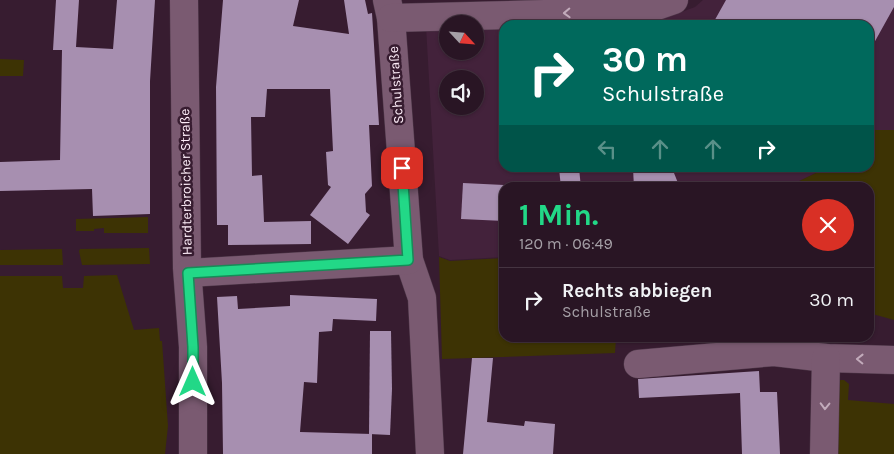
<!DOCTYPE html>
<html lang="de">
<meta charset="utf-8">
<style>
:root{--surface:#291524;--page:#352231;--text:#f1f3f6;--muted:#a59fa6;--line:#453441;--accent:#22d887}
body{margin:0;font-family:Karla,sans-serif;background:var(--page);color:var(--text);height:100vh;display:flex;flex-direction:column;font-size:19px;white-space:nowrap}
*{box-sizing:border-box;margin:0}
p{font-size:16px;color:var(--muted)}
.icon{flex:none;width:28px;height:28px;fill:none;stroke:currentColor;stroke-width:2;stroke-linecap:round;stroke-linejoin:round}
.map{position:relative;flex:1;overflow:hidden}
.drawer{position:absolute;left:499px;top:182px;width:375px;height:160px;display:flex;flex-direction:column;background:var(--surface);border-radius:15px;box-shadow:0 1px 4px #0004,0 0 0 1px var(--line)}
.drawer>*{flex:none}
.guide{position:absolute;left:499px;top:20px;width:375px;height:152px;border-radius:15px;box-shadow:0 1px 4px #0004,0 0 0 1px var(--line);background:#00695c;color:#fff;overflow:hidden}
.needle{width:32px;rotate:116deg}
.controls{position:absolute;left:439px;top:15px;display:grid;gap:10px}
.controls a{display:grid;place-items:center;width:45px;height:45px;border-radius:50%;background:var(--surface);box-shadow:0 1px 4px #0004,0 0 0 1px var(--line);font-size:25px}
.pin{position:absolute;display:grid;place-items:center;width:42px;height:42px;color:#fff;margin:-21px;border-radius:10px;box-shadow:0 2px 8px #0006}
.me{position:absolute;width:55px;margin:-28px;rotate:0deg;stroke-linejoin:round;filter:drop-shadow(0 0 4px #0008)}
.turn{display:flex;align-items:center;gap:18px;height:105px;padding:0 20px;font-size:22px}
.turn .icon{width:65px;height:65px;stroke-width:2.5}
.turn b{display:block;font-size:35px;line-height:42px}
.lanes{display:flex;align-items:center;height:48px;padding:0 20px;background:#0003;justify-content:center;gap:25px;direction:ltr}
.lanes .off{opacity:.35}
.round{display:grid;place-items:center;flex:none;width:52px;height:52px;border-radius:26px;background:var(--page)}
.summary{display:flex;align-items:center;justify-content:space-between;height:85px;padding:0 20px}
h1{font-size:30px;font-weight:700;line-height:38px;color:var(--accent)}
ul{padding:0;list-style:none}
li{display:flex;align-items:center;gap:15px;height:65px;padding:0 20px;border-top:1px solid var(--line)}
li div{flex:1}
li b{display:block;font-size:19px}
li em{font-style:normal}
.map>svg:first-child{display:block}
.built{fill:#43223b;fill-rule:evenodd}
.green{fill:#3d3304}
.building{fill:#a78fb0}
.lines{fill:none;stroke-linecap:round;stroke-linejoin:round}
.minor-casing{stroke:#4e3849;stroke-width:29}
.minor{stroke:#7a5a71;stroke-width:28}
.oneway{stroke:#c2abbb}
.route-casing{stroke:#168c58;stroke-width:12}
.route{stroke:#22d887;stroke-width:9}
.labels{text-anchor:middle;dominant-baseline:central;stroke-width:5;stroke-linejoin:round;paint-order:stroke}
.street-label{font-size:14px;fill:#fdedf8;stroke:#371c30}
</style>
<div class="map">
<svg width="894" height="454" viewBox="0 0 894 454">
<rect width="100%" height="100%" fill="#371c30"/>
<g class="built">
<polygon points="703,0 894,0 894,130 869,130 869,25 618,25 679,13 695,7"/>
<path d="M 475,24 L 504,25 L 504,168 L 823,168 L 822,170 L 787,187 L 504,188 L 504,257 L 450,260 L 439,256 L 426,26 L 447,25 L 448,51 L 475,51 ZM 448,79 L 475,79 L 475,106 L 448,106 Z"/>
</g>
<g class="green">
<polygon points="0,59 24,60 23,76 0,76"/>
<polygon points="869,130 894,130 894,320 869,313 869,188 787,187 822,170 823,168 869,168"/>
<polygon points="148,217 148,233 104,233 104,228 94,229 94,231 76,231 76,219"/>
<polygon points="149,248 150,264 82,265 79,251 80,249"/>
<polygon points="62,249 63,265 0,265 0,250"/>
<polygon points="439,257 450,261 504,258 504,338 616,338 615,353 442,359"/>
<polygon points="117,275 134,330 159,328 160,341 162,341 168,426 165,454 0,454 0,276 62,276 63,288 83,288 84,276"/>
<polygon points="841,380 844,380 849,384 848,400 894,404 894,454 835,454 838,381"/>
</g>
<g class="building">
<polygon points="56,0 79,0 76,47 113,49 117,0 155,0 150,81 150,214 93,216 92,189 0,191 0,162 60,160 62,50 53,50"/>
<polygon points="223,0 299,0 293,26 349,34 344,0 365,0 368,14 372,13 379,125 369,125 372,186 365,194 366,212 370,215 348,244 310,215 331,187 328,185 326,152 333,151 330,89 267,89 265,117 251,117 252,176 262,175 264,222 311,221 311,244 228,245 228,225 217,225 216,87"/>
<polygon points="726,0 894,0 894,7 869,52 869,25 712,25"/>
<polygon points="559,168 579,168 581,188 561,188"/>
<polygon points="633,168 672,168 680,188 634,188"/>
<polygon points="463,183 504,185 504,221 461,219"/>
<polygon points="290,295 377,299 376,321 333,319 332,331 319,332 317,383 304,382 300,432 372,434 372,454 223,454 222,383 217,297 237,296 238,309 290,306"/>
<polygon points="370,331 391,331 392,389 390,435 369,434"/>
<polygon points="472,358 493,358 487,422 524,426 525,421 555,424 553,454 463,454"/>
<polygon points="759,371 760,392 777,392 780,454 742,454 740,393 639,398 638,379"/>
</g>
<g class="lines">
<g class="minor-casing">
<g id="minor">
<polyline points="184,0 187,268 193,347 193,454"/>
<polyline points="387,0 391,18 409,260 422,298 430,454"/>
<polyline points="391,18 621,12 648,9 674,0"/>
<polyline points="188,273 409,260"/>
<polyline points="638,364 774,352 826,358 894,360"/>
<polyline points="824,454 826,358"/>
</g>
</g>
<use href="#minor" class="minor"/>
</g>
<defs><path id="oneway-chevron" d="M-2-3.5L2.5 0L-2 3.5" fill="none" stroke-width="1.6" stroke-linecap="round" stroke-linejoin="round" transform="scale(1.25)"/></defs>
<g class="oneway">
<use href="#oneway-chevron" transform="translate(567 13) rotate(178)"/>
<use href="#oneway-chevron" transform="translate(860 359) rotate(-179)"/>
<use href="#oneway-chevron" transform="translate(825 406) rotate(91)"/>
</g>
<g class="lines">
<g class="route-casing">
<polyline id="route" points="193,382 193,347 188,273 408,260 402,168"/>
</g>
<use href="#route" class="route"/>
</g>
<g class="labels">
<g class="street-label">
<text transform="translate(396 85) rotate(-94)">Schulstraße</text>
<text transform="translate(186 182) rotate(-91)">Hardterbroicher Straße</text>
</g>
</g>
</svg>
<div class="controls">
<a><svg class="needle" viewBox="-14 -14 28 28"><path d="M0-13l5 13h-10z" fill="#e53935"/><path d="M0 13l5-13h-10z" fill="#a59fa6"/></svg></a>
<a><svg class="icon" aria-label="sound" viewBox="0 0 24 24"><path d="M4 9h4l5-4v14l-5-4H4zM17 9q2 3 0 6"/></svg></a>
</div>
<div class="pin" style="left:402px;top:168px;background:#d93025"><svg class="icon" aria-label="arrive" viewBox="0 0 24 24"><path d="M6 21V4h12l-3 4 3 4H6"/></svg></div>
<svg class="me" style="left:193px;top:382px" viewBox="-20 -20 40 40"><path d="M0-17L14 15 0 8-14 15z" fill="#22d887" stroke="#fff" stroke-width="4"/></svg>
<div class="guide">
<div class="turn"><svg class="icon" aria-label="right" viewBox="0 0 24 24"><path d="M7 20v-9h11M14 6l5 5-5 5"/></svg><div><b>30 m</b>Schulstraße</div></div>
<div class="lanes"><svg class="icon off" aria-label="left" viewBox="0 0 24 24"><path d="M17 20v-9H6M10 6l-5 5 5 5"/></svg><svg class="icon off" aria-label="ahead" viewBox="0 0 24 24"><path d="M12 20V5M6 11l6-6 6 6"/></svg><svg class="icon off" aria-label="ahead" viewBox="0 0 24 24"><path d="M12 20V5M6 11l6-6 6 6"/></svg><svg class="icon" aria-label="right" viewBox="0 0 24 24"><path d="M7 20v-9h11M14 6l5 5-5 5"/></svg></div>
</div>
<section class="drawer">
<div class="summary"><div><h1>1 Min.</h1><p>120 m · 06:49</p></div><a class="round" style="background:#d93025;color:#fff"><svg class="icon" aria-label="close" viewBox="0 0 24 24"><path d="M6 6l12 12M18 6L6 18"/></svg></a></div>
<ul>
<li><svg class="icon" aria-label="right" viewBox="0 0 24 24"><path d="M7 20v-9h11M14 6l5 5-5 5"/></svg><div><b>Rechts abbiegen</b><p>Schulstraße</p></div><em>30 m</em></li>
</ul>
</section>
</div>
